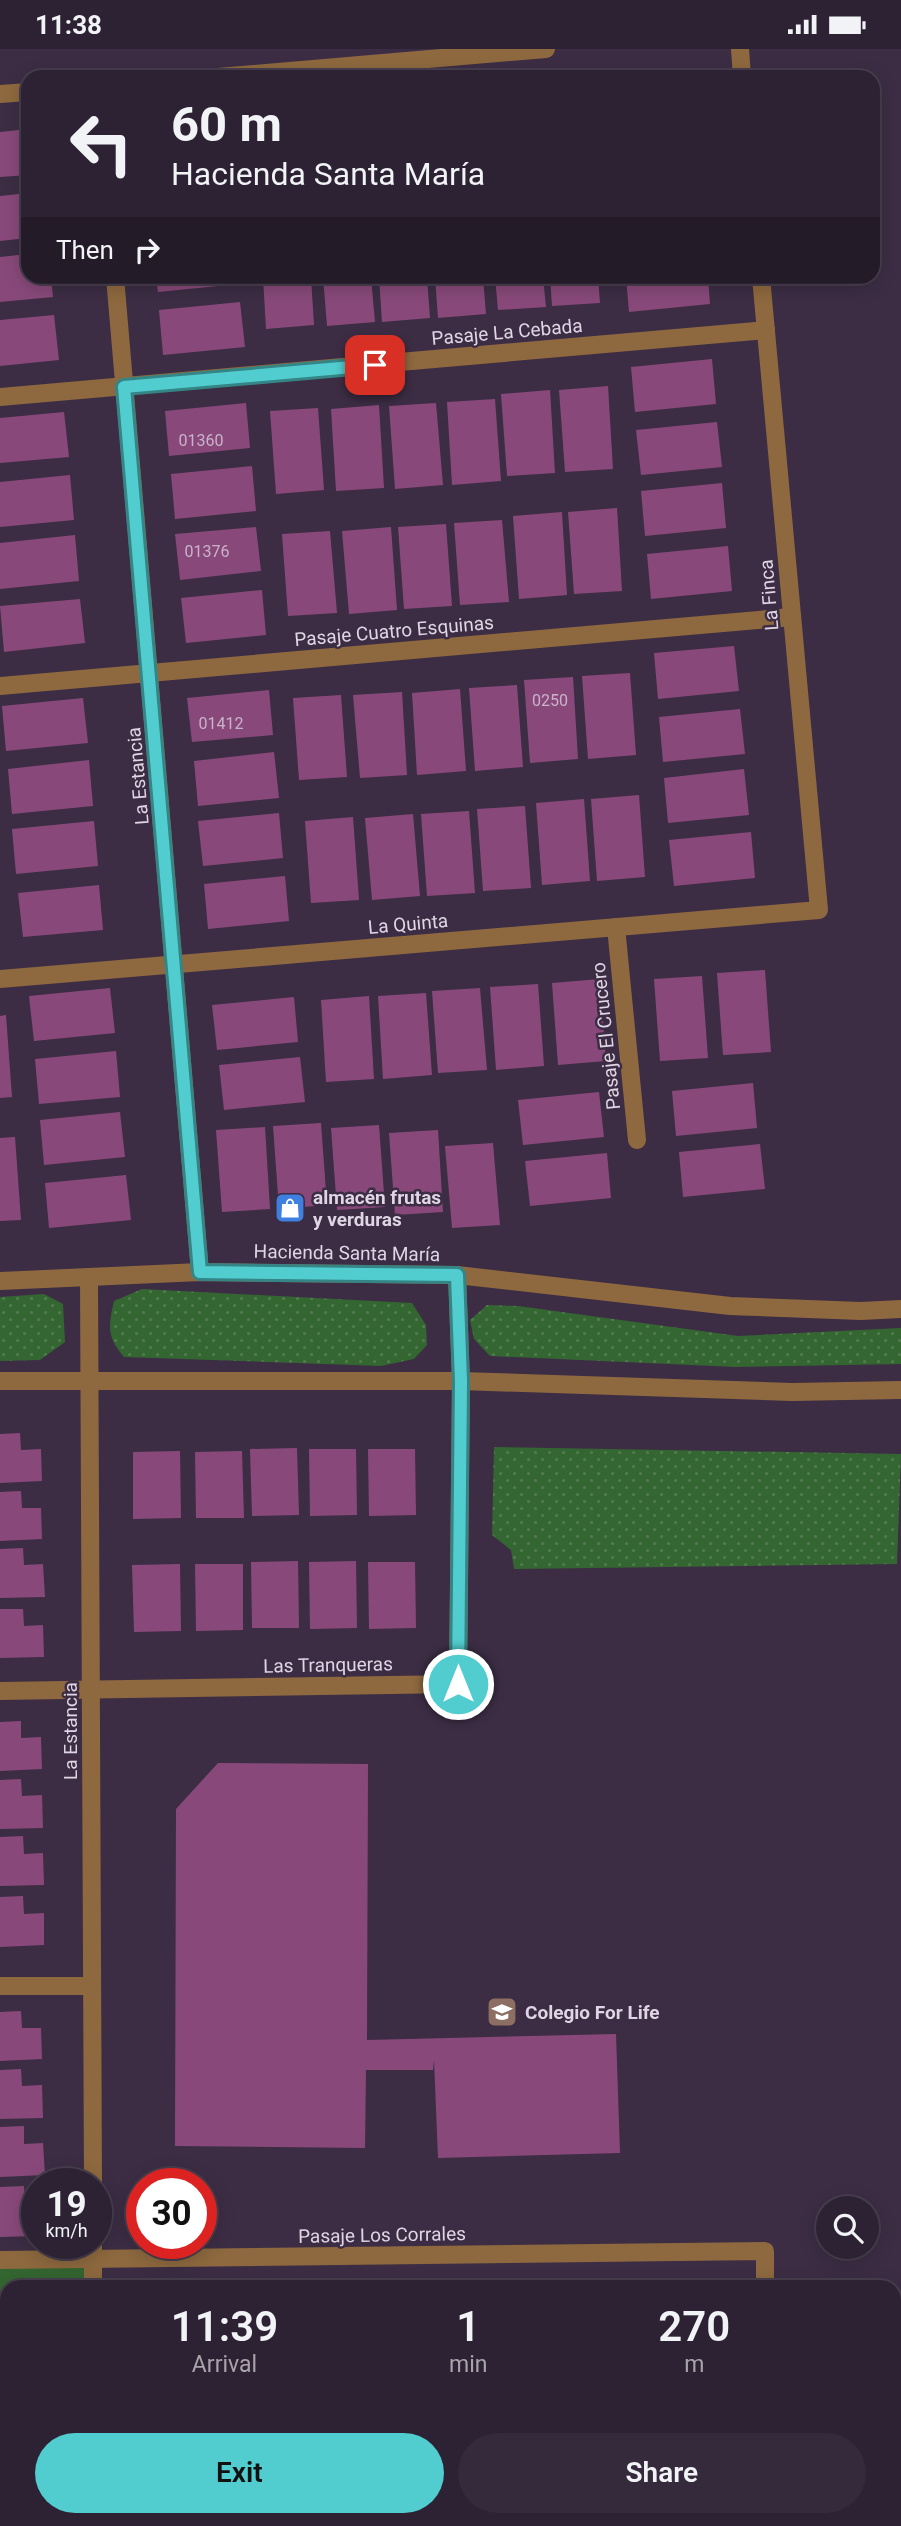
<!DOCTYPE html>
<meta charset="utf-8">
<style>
:root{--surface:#2d2233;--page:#352a3b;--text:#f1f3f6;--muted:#a7a4ac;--line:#483f4e;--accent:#52cdcf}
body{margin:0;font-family:Roboto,sans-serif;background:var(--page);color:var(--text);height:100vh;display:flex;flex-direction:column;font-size:26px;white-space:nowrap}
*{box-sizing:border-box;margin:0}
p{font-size:23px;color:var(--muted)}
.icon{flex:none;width:38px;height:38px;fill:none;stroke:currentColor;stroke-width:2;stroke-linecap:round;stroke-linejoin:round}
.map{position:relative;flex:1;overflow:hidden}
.details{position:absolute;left:0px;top:2231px;width:901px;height:247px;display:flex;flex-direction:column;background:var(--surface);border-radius:21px 21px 0 0;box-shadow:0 4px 18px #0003,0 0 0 2px var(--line)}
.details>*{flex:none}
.guide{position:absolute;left:21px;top:21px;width:859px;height:214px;border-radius:21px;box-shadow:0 4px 18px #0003,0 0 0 2px var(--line);background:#2d2233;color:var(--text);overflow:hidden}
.fabs{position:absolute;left:816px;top:2147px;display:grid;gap:14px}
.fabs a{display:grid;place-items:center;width:63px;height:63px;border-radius:50%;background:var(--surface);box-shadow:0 4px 18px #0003,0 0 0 2px var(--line);font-size:35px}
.speed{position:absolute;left:21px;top:2119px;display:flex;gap:14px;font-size:35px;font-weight:700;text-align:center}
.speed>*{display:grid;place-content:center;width:91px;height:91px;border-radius:50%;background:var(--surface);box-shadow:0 4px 18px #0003,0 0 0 2px var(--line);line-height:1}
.speed small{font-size:18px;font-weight:400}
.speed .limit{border:10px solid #d22;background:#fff;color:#111}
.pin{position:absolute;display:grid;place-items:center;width:60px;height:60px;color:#fff;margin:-30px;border-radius:14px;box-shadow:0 4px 10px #0006}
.me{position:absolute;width:77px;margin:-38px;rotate:0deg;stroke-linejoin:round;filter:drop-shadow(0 0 5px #0008)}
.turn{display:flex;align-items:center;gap:24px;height:147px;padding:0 35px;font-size:32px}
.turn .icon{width:91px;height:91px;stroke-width:2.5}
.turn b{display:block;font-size:49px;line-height:60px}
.then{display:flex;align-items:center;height:66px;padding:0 35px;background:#0003;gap:14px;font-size:26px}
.eta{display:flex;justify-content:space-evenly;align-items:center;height:119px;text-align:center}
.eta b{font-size:42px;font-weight:600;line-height:49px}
.action{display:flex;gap:14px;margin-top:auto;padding:14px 35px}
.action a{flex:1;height:80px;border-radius:42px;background:var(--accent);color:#111;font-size:28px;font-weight:600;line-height:80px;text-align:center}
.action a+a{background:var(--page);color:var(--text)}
.status{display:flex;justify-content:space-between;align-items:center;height:49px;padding:0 35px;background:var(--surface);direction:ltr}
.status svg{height:19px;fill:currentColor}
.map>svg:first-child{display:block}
.grass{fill:url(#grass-dots)}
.park{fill:#346631}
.building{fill:#88497a}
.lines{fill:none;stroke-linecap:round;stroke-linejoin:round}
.minor{stroke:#8e693f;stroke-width:18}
.route-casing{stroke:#358587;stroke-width:18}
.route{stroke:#52cdcf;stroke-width:12}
.labels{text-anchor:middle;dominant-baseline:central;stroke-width:5;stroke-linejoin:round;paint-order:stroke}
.number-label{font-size:16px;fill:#c9b2ca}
.street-label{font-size:19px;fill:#dfd5e4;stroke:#3c2d44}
.poi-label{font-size:19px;font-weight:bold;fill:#dfd5e4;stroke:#3c2d44;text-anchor:start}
</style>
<div class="status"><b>11:38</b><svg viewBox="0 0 49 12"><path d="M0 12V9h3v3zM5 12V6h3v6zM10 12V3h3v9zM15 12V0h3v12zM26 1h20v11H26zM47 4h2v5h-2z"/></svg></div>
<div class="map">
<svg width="901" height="2477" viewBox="0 0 901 2477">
<defs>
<pattern id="grass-dots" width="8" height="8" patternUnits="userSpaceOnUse" patternTransform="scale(1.75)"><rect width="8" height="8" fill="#346631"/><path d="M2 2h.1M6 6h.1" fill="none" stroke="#517b4f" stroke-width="1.8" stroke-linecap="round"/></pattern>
</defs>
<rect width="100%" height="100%" fill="#3c2d44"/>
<g class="grass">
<path d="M 142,1240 L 412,1254 L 426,1276 L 427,1296 L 414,1310 L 381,1317 L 124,1308 C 107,1288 108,1278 114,1252 Z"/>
<polygon points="44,1245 63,1255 65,1293 40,1311 0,1312 0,1248"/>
<polygon points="487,1256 518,1257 738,1287 901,1279 901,1315 736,1318 490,1307 474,1290 470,1271"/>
<polygon points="494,1398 901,1405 897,1515 514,1520 511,1501 492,1486"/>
</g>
<polygon class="park" points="0,2215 89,2215 89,2238 7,2238 7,2469 0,2469"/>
<g class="building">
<polygon points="689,22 690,28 652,28 652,26"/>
<polygon points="28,80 28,126 0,128 0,83"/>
<polygon points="28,144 28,189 0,192 0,147"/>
<polygon points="28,205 28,228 51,228 53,248 0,253 0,208"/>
<polygon points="156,228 238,228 238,235 158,243"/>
<polygon points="263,228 311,228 314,276 266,280"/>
<polygon points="323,228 371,228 375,273 327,277"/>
<polygon points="379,228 427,228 430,269 382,273"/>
<polygon points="435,228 483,228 486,265 438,269"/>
<polygon points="495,228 543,228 546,258 498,261"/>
<polygon points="550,228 598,228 600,254 552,257"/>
<polygon points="626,228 708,228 710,255 629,263"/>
<polygon points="240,253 245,298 163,306 159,261"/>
<polygon points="54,266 59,311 0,317 0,271"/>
<polygon points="712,310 716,355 635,363 631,318"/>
<polygon points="608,337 613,420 565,423 559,341"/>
<polygon points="550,341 555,424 507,427 501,345"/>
<polygon points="495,350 501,432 452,436 447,353"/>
<polygon points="246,354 250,399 169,407 165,362"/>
<polygon points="436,354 443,436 395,440 389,357"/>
<polygon points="379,356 384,439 336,442 331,360"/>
<polygon points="318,359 324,441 276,445 270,362"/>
<polygon points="64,363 69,408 0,414 0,369"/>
<polygon points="717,373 722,418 641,426 636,381"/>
<polygon points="252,417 256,462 175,470 171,425"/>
<polygon points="70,426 74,471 0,478 0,433"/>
<polygon points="722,434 726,479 645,487 641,442"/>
<polygon points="617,459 622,542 574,545 568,463"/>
<polygon points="562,463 567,546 519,550 513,467"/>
<polygon points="502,471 509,553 460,556 454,474"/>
<polygon points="446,475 452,557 404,560 398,478"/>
<polygon points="256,478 261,522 180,531 175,485"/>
<polygon points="391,478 397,561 349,565 342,482"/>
<polygon points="330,482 337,564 288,567 282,485"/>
<polygon points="75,486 79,532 0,540 0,494"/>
<polygon points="728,497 732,542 651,550 647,505"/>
<polygon points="262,541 266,586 186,594 181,549"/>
<polygon points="80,550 85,594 4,603 0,557"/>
<polygon points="734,597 739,642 658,650 654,604"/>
<polygon points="630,624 636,706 588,710 582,627"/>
<polygon points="573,628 578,710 530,714 524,631"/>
<polygon points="517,636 523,718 475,722 469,639"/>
<polygon points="460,640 466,722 417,726 412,644"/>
<polygon points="269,641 273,686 192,693 187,649"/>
<polygon points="402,643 407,726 360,729 353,646"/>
<polygon points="341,646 347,728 299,731 293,649"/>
<polygon points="83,649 88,694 6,702 2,657"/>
<polygon points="740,660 745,705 663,713 659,668"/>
<polygon points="274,703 279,749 198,757 194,712"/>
<polygon points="89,711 93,757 12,765 8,720"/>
<polygon points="744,720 749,766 668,774 664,729"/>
<polygon points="639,746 645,828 597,832 591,750"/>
<polygon points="584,750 590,832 542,836 536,754"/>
<polygon points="525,757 531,839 483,842 477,760"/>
<polygon points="469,762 475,844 427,847 421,765"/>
<polygon points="279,764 283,809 203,817 198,772"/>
<polygon points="413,765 420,847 372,851 365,769"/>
<polygon points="353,768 359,851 311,854 305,772"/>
<polygon points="94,772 98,817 16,825 12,780"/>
<polygon points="751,783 755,829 674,837 669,791"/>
<polygon points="285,827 289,872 208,880 204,835"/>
<polygon points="99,836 103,881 23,888 18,844"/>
<polygon points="765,921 771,1003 723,1006 717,924"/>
<polygon points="702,927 708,1009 660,1012 654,930"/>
<polygon points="600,930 606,1012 558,1016 552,934"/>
<polygon points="538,935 544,1017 496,1021 490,938"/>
<polygon points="110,939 115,984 34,992 29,947"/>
<polygon points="480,939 487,1021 438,1024 432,942"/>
<polygon points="426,944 432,1026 383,1030 378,947"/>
<polygon points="369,947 374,1030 326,1033 321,951"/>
<polygon points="294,948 298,993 217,1001 212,956"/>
<polygon points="6,966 12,1048 0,1049 0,967"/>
<polygon points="116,1002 120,1048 39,1055 35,1010"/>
<polygon points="300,1008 305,1053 224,1061 219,1016"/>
<polygon points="753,1034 757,1079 676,1087 672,1042"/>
<polygon points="599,1043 604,1088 523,1096 518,1051"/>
<polygon points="120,1063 125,1108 44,1116 40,1071"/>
<polygon points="321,1074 327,1156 279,1160 273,1077"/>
<polygon points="379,1076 385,1158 337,1161 331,1079"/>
<polygon points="265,1078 270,1160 222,1163 216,1081"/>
<polygon points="438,1081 443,1163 395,1166 389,1084"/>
<polygon points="15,1088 21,1171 0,1172 0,1089"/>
<polygon points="493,1094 500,1176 452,1179 445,1097"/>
<polygon points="760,1095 765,1140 683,1148 679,1103"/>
<polygon points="607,1104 611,1149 530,1157 525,1112"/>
<polygon points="126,1126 131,1171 49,1179 45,1134"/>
<polygon points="20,1384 21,1401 41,1400 42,1432 0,1434 0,1385"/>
<polygon points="297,1399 299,1466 252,1467 250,1400"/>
<polygon points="309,1400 356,1400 357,1466 310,1467"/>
<polygon points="368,1400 415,1400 416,1466 369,1467"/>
<polygon points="180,1402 181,1469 133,1470 133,1403"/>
<polygon points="242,1402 244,1469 196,1469 195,1403"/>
<polygon points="21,1442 22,1459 41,1459 42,1490 0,1492 0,1443"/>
<polygon points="23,1499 24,1516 43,1515 45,1548 0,1549 0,1500"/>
<polygon points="298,1512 299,1579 252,1579 251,1513"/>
<polygon points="356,1512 357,1579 310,1580 309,1513"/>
<polygon points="368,1513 415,1513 416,1579 369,1580"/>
<polygon points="180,1515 181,1582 134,1583 132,1516"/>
<polygon points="195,1515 243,1515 243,1581 196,1582"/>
<polygon points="0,1560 23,1560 24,1577 43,1576 44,1608 0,1609"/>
<polygon points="21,1672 21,1689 41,1688 42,1720 0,1722 0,1673"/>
<polygon points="218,1714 368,1715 367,1991 616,1985 620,2104 438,2109 434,2011 433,2021 366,2021 365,2099 175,2097 176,1760"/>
<polygon points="21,1730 22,1747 42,1746 43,1779 0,1780 0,1731"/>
<polygon points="23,1787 24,1805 43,1804 44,1836 0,1837 0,1788"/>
<polygon points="23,1847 24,1865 44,1864 44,1896 0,1898 0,1848"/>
<polygon points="21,1962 22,1979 41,1979 42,2010 0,2012 0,1963"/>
<polygon points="21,2020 22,2037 42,2036 43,2069 0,2070 0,2021"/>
<polygon points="24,2077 24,2095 43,2094 45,2126 0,2128 0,2078"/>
<polygon points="24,2137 25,2155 37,2154 37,2187 0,2188 0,2138"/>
<rect x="894" y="2242" width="7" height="46"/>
<rect x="894" y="2301" width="7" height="47"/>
<rect x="894" y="2359" width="7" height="47"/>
<polygon points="894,2415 901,2415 901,2462 894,2461"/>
<polygon points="838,2471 901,2473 901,2477 838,2477"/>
</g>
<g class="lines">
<g class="minor">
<polyline points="740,0 742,28"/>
<polyline points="218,28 546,0"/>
<polyline points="0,45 28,43"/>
<polyline points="115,228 200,1223"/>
<polyline points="0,348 766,281"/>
<polyline points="0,637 792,568"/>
<polyline points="616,878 637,1091"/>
<polyline points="0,930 819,861 761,228"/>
<polyline points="89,1228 93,2135"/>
<polyline points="0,1232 200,1223 457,1226 730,1257 861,1262 901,1260"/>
<polyline points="0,1332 461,1332 792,1343 901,1341"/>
<polyline points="0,1642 458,1635 461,1332 457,1226"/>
<polyline points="0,1937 92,1937"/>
<polyline points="93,2194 93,2238"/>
<polyline points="0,2211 765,2202 765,2238"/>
<polyline points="115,2471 118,2477"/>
<polyline points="766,2471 766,2477"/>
<polyline points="0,2472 67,2471"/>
</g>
</g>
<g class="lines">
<g class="route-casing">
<polyline id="route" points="375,316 124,338 200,1223 457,1226 461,1332 458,1635"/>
</g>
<use href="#route" class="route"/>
</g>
<defs>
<g id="shop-square" transform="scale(1.575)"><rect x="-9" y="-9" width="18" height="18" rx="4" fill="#3f7fe0" stroke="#3c2d44"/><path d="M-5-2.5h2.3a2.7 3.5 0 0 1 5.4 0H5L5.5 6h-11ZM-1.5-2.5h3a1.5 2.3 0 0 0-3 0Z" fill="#fff"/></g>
<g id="school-square" transform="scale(1.575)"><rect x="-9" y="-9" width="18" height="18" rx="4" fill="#8d6e63" stroke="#3c2d44"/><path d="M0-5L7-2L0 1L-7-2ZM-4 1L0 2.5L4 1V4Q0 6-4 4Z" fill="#fff"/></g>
</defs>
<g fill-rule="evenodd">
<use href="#shop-square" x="290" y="1159"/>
<use href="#school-square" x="502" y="1963"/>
</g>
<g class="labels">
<g class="number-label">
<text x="201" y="391">01360</text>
<text x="207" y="502">01376</text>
<text x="550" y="651">0250</text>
<text x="221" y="674">01412</text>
</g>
<g class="street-label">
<text transform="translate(507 283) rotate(-5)">Pasaje La Cebada</text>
<text transform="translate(769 546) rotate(-95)">La Finca</text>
<text transform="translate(394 582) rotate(-5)">Pasaje Cuatro Esquinas</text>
<text transform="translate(138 727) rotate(-95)">La Estancia</text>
<text transform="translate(408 875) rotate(-5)">La Quinta</text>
<text transform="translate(606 987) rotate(-96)">Pasaje El Crucero</text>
<text transform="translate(347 1204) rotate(1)">Hacienda Santa María</text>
<text transform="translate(328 1616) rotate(-1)">Las Tranqueras</text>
<text transform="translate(70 1682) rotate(-90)">La Estancia</text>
<text transform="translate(382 2186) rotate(-1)">Pasaje Los Corrales</text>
</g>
<g class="poi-label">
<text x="313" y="1148">almacén frutas<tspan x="313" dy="22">y verduras</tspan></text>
<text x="525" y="1963">Colegio For Life</text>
</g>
</g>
</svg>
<div class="fabs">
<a><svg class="icon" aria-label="search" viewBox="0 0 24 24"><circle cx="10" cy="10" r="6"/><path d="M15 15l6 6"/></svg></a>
</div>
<div class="speed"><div>19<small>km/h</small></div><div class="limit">30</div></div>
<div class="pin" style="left:375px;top:316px;background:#d93025"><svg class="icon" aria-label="arrive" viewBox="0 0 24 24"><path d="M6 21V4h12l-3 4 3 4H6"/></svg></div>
<svg class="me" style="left:458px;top:1635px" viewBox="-20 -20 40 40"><circle r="17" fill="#52cdcf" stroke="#fff" stroke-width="3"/><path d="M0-11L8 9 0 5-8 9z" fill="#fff"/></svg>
<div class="guide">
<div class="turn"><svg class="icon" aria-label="left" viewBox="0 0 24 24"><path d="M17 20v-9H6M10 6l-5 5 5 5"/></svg><div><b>60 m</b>Hacienda Santa María</div></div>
<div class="then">Then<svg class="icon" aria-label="right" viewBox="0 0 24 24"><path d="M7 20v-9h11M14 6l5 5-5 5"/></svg></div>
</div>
<section class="details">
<div class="eta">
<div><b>11:39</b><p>Arrival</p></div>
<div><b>1</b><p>min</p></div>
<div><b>270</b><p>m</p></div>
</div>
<div class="action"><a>Exit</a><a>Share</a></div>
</section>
</div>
